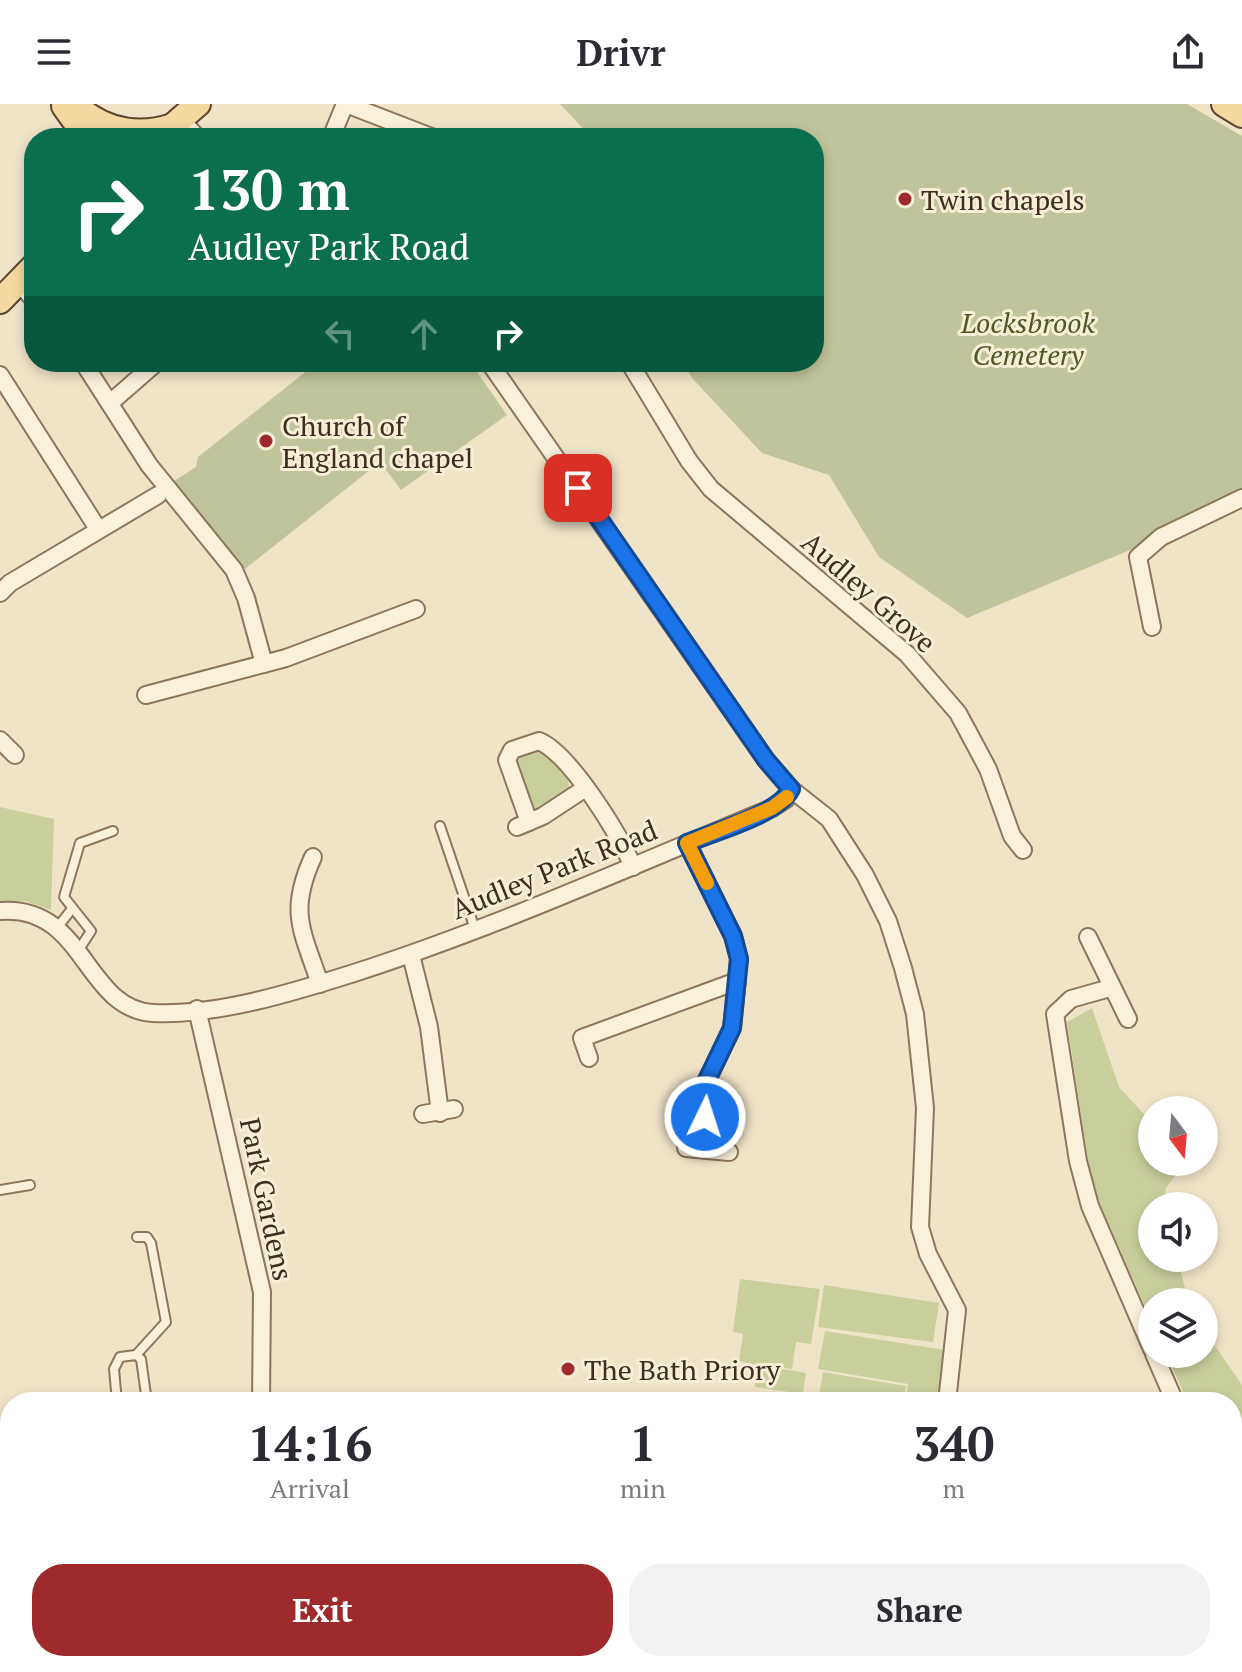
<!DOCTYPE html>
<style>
:root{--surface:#fff;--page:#f2f2f3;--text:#2b2b33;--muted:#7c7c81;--accent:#9e2a2b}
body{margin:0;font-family:"PT Serif",serif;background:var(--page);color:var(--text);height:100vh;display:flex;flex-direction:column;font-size:30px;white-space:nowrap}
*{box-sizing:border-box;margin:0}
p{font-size:26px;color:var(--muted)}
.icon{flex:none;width:44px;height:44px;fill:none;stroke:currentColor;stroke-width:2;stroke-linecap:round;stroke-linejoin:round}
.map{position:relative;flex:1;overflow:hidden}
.details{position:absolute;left:0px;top:1288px;width:1242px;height:280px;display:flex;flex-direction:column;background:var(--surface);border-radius:32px 32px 0 0;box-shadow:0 4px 12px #0003}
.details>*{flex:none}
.banner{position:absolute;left:24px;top:24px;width:800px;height:244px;border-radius:32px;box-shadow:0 4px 12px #0003;background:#0b6e4f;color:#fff;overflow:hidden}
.needle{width:52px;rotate:164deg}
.fabs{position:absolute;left:1138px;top:992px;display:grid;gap:16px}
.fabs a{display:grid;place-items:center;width:80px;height:80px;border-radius:50%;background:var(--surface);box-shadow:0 4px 12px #0003;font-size:40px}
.pin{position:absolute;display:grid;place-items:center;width:68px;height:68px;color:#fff;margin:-34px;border-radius:16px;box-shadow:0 4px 12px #0006}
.me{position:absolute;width:88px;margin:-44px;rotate:4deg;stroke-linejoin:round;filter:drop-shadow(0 0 6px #0008)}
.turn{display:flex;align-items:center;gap:28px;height:168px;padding:0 32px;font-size:36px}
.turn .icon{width:104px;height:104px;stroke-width:2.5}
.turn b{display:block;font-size:56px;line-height:68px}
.lanes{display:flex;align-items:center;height:76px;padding:0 32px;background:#0003;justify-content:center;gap:40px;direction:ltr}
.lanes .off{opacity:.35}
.eta{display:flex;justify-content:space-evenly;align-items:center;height:136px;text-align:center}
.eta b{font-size:48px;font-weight:700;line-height:56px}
.primary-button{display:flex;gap:16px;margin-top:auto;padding:16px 32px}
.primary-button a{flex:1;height:92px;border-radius:32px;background:var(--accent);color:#fff;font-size:32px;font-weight:700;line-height:92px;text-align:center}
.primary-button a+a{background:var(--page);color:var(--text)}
header{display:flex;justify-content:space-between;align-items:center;height:104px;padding:0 32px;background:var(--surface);font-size:36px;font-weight:700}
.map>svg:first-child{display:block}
.green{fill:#c9cf9b}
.cemetery{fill:#bfc49a}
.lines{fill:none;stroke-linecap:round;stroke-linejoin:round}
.service-casing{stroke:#8d765c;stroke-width:12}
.minor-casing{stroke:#8d765c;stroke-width:20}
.tertiary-casing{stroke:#8d765c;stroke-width:24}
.primary-casing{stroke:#5b4430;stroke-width:28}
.service{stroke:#faf1dc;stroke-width:8}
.minor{stroke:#faf1dc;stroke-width:16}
.tertiary{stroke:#faf1dc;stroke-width:20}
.primary{stroke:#f3d9a0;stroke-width:24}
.route-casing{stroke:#114b97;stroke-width:20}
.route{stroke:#1a73e8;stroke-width:14}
.slow{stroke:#f59e0b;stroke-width:14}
.poi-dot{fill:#9e2a2b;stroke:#f7eed8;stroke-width:3}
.labels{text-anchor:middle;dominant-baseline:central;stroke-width:6;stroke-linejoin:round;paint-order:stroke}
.poi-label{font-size:28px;fill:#3d2e20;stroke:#f7eed8;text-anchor:start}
.park-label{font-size:28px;font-style:italic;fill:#4d5a26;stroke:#f7eed8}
.street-label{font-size:28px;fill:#3d2e20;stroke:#f7eed8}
</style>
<header><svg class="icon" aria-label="menu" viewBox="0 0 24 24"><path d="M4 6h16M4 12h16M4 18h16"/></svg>Drivr<svg class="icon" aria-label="share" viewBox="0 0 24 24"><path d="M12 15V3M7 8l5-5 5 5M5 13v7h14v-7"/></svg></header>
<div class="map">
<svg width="1242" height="1568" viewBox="0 0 1242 1568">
<rect width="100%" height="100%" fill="#f0e4c8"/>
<g class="green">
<polygon points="541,646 568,674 569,684 536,707 516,658 522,651"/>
<polygon points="0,703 54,715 51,806 25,797 0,797"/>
<polygon points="1092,904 1119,983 1152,1019 1152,1058 1185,1058 1166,1084 1163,1102 1152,1102 1152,1154 1178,1154 1188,1198 1152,1198 1152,1218 1098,1096 1089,1063 1067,918"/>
<polygon points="740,1175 820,1185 811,1240 796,1238 792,1265 761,1261 806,1269 803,1290 755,1283 755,1271 747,1259 739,1257 743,1230 733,1228"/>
<polygon points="824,1181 939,1199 933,1238 818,1223"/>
<polygon points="1204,1226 1242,1281 1242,1348 1232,1344 1232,1298 1188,1298 1166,1250 1204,1250"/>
<polygon points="825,1227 945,1246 936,1298 905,1298 908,1280 818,1265"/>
<polygon points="823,1268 906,1282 903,1298 818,1298"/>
</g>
<g class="cemetery">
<polygon points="560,0 1187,0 1242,32 1242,387 1130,446 967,514 879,453 829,371 762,349 692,274 683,258 814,258 814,34 592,34"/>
<polygon points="318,258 470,258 507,311 401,386 380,358 245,465 174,377 196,363 198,353"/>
</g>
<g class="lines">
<g class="service-casing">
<g id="service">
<polyline points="185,14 203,34"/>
<polyline points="440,722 475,825"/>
<polyline points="57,824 71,806"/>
<polyline points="78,847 91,827 64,793 80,739 113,727"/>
<polyline points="0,1086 30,1081"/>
<polyline points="136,1251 166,1218 151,1139 147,1133 137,1133"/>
<polyline points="117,1298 114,1265 120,1253 136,1251 141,1255 147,1298"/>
</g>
</g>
<g class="minor-casing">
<g id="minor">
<polyline points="346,0 434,34"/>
<polyline points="331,34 345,0"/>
<polyline points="19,179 34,196"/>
<polyline points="83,258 149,361 234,466 246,494 264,560"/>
<polyline points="489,258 766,656 791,685"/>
<polyline points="629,258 689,357 711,385 907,550 958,609 988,665 1012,732 1023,746"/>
<polyline points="0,271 98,425"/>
<polyline points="110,299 157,258"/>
<polyline points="0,489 10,479 158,391"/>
<polyline points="1152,523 1138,453 1161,433 1242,394"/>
<polyline points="146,591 286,554 416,505"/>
<polyline points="0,636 15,651"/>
<path d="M 529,718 L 507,656 L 512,646 L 539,637 C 570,650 620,731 633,763"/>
<polyline points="517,723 543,712 584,685"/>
<polyline points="687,739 733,832 739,855 732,924 707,976 705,1013 713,1045"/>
<path d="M 313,753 C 288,808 302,826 320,880"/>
<path d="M 0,807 C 85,800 84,905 153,909 C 217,912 294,888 354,869 C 497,823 634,761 772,704 L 786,695 L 791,685 L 829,715 L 865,771 L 888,817 L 903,864 L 915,910 L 925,1004 L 920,1123 L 928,1150 L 957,1206 L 947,1298"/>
<polyline points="1088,833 1128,915"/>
<polyline points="411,851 429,923 440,1009"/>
<polyline points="1110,884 1071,895 1055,910 1078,1057 1090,1102 1152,1245"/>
<polyline points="197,905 262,1188 261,1298"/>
<polyline points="589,954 582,934 737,877"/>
<polyline points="423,1010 454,1005"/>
<polyline points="686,1044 729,1048"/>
<polyline points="1154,1250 1175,1298"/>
<polyline points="1232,1435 1232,1440"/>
<polyline points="746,1558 762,1568"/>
<polyline points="171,1568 172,1558"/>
<polyline points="470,1568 471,1558"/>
<polyline points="728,1568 729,1558"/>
</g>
</g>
<g class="tertiary-casing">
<g id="tertiary">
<polyline points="0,1334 10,1335"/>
<polyline points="1232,1529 1242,1534"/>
</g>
</g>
<g class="primary-casing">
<g id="primary">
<path d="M 74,0 C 103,27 136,34 173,22"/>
<polyline points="1224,0 1242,11"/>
<polyline points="64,2 87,34"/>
<polyline points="161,32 198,0"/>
<polyline points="0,197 34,162"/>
</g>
</g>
<use href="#service" class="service"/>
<use href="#minor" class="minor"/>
<use href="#tertiary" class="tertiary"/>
<use href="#primary" class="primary"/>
</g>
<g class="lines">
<g class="route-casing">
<path id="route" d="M 578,384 L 766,656 L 791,685 C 778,711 714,728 687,739 L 733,832 L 739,855 L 732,924 L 707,976 L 705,1013"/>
</g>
<use href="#route" class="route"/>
<polyline class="slow" points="707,779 687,739 772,704 787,693"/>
</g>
<g class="poi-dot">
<circle cx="905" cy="95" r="8"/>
<circle cx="266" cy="337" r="8"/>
<circle cx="568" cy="1265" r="8"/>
</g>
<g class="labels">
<g class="poi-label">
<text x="921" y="95">Twin chapels</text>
<text x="282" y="321">Church of<tspan x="282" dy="32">England chapel</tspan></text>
<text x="584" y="1265">The Bath Priory</text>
</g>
<g class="park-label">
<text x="1028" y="218">Locksbrook<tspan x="1028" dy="32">Cemetery</tspan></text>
</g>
<g class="street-label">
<text transform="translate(869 488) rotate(41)">Audley Grove</text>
<text transform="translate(554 765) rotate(-22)">Audley Park Road</text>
<text transform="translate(267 1095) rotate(78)">Park Gardens</text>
</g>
</g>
</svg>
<div class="fabs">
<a><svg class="needle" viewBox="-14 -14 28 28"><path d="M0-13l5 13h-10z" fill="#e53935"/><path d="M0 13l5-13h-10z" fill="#7c7c81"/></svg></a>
<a><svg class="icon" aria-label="sound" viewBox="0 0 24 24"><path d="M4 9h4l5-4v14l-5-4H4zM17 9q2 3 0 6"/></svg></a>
<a><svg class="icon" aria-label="layers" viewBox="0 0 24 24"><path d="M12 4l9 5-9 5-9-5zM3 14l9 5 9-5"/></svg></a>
</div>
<div class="pin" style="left:578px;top:384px;background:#d93025"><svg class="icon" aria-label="arrive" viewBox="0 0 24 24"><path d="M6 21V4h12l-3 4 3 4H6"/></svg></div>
<svg class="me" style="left:705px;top:1013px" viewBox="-20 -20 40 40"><circle r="17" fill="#1a73e8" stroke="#fff" stroke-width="3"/><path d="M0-11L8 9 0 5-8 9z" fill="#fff"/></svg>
<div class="banner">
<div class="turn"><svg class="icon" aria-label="right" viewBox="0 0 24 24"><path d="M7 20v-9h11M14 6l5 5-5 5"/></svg><div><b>130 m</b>Audley Park Road</div></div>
<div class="lanes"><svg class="icon off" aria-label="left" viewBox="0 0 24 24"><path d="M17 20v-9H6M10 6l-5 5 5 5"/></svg><svg class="icon off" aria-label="ahead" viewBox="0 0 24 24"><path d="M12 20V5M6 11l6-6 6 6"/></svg><svg class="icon" aria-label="right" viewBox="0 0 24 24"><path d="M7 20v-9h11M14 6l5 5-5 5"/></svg></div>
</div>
<section class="details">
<div class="eta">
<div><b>14:16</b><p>Arrival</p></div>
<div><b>1</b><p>min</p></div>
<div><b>340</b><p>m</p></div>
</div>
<div class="primary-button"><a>Exit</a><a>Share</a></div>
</section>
</div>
